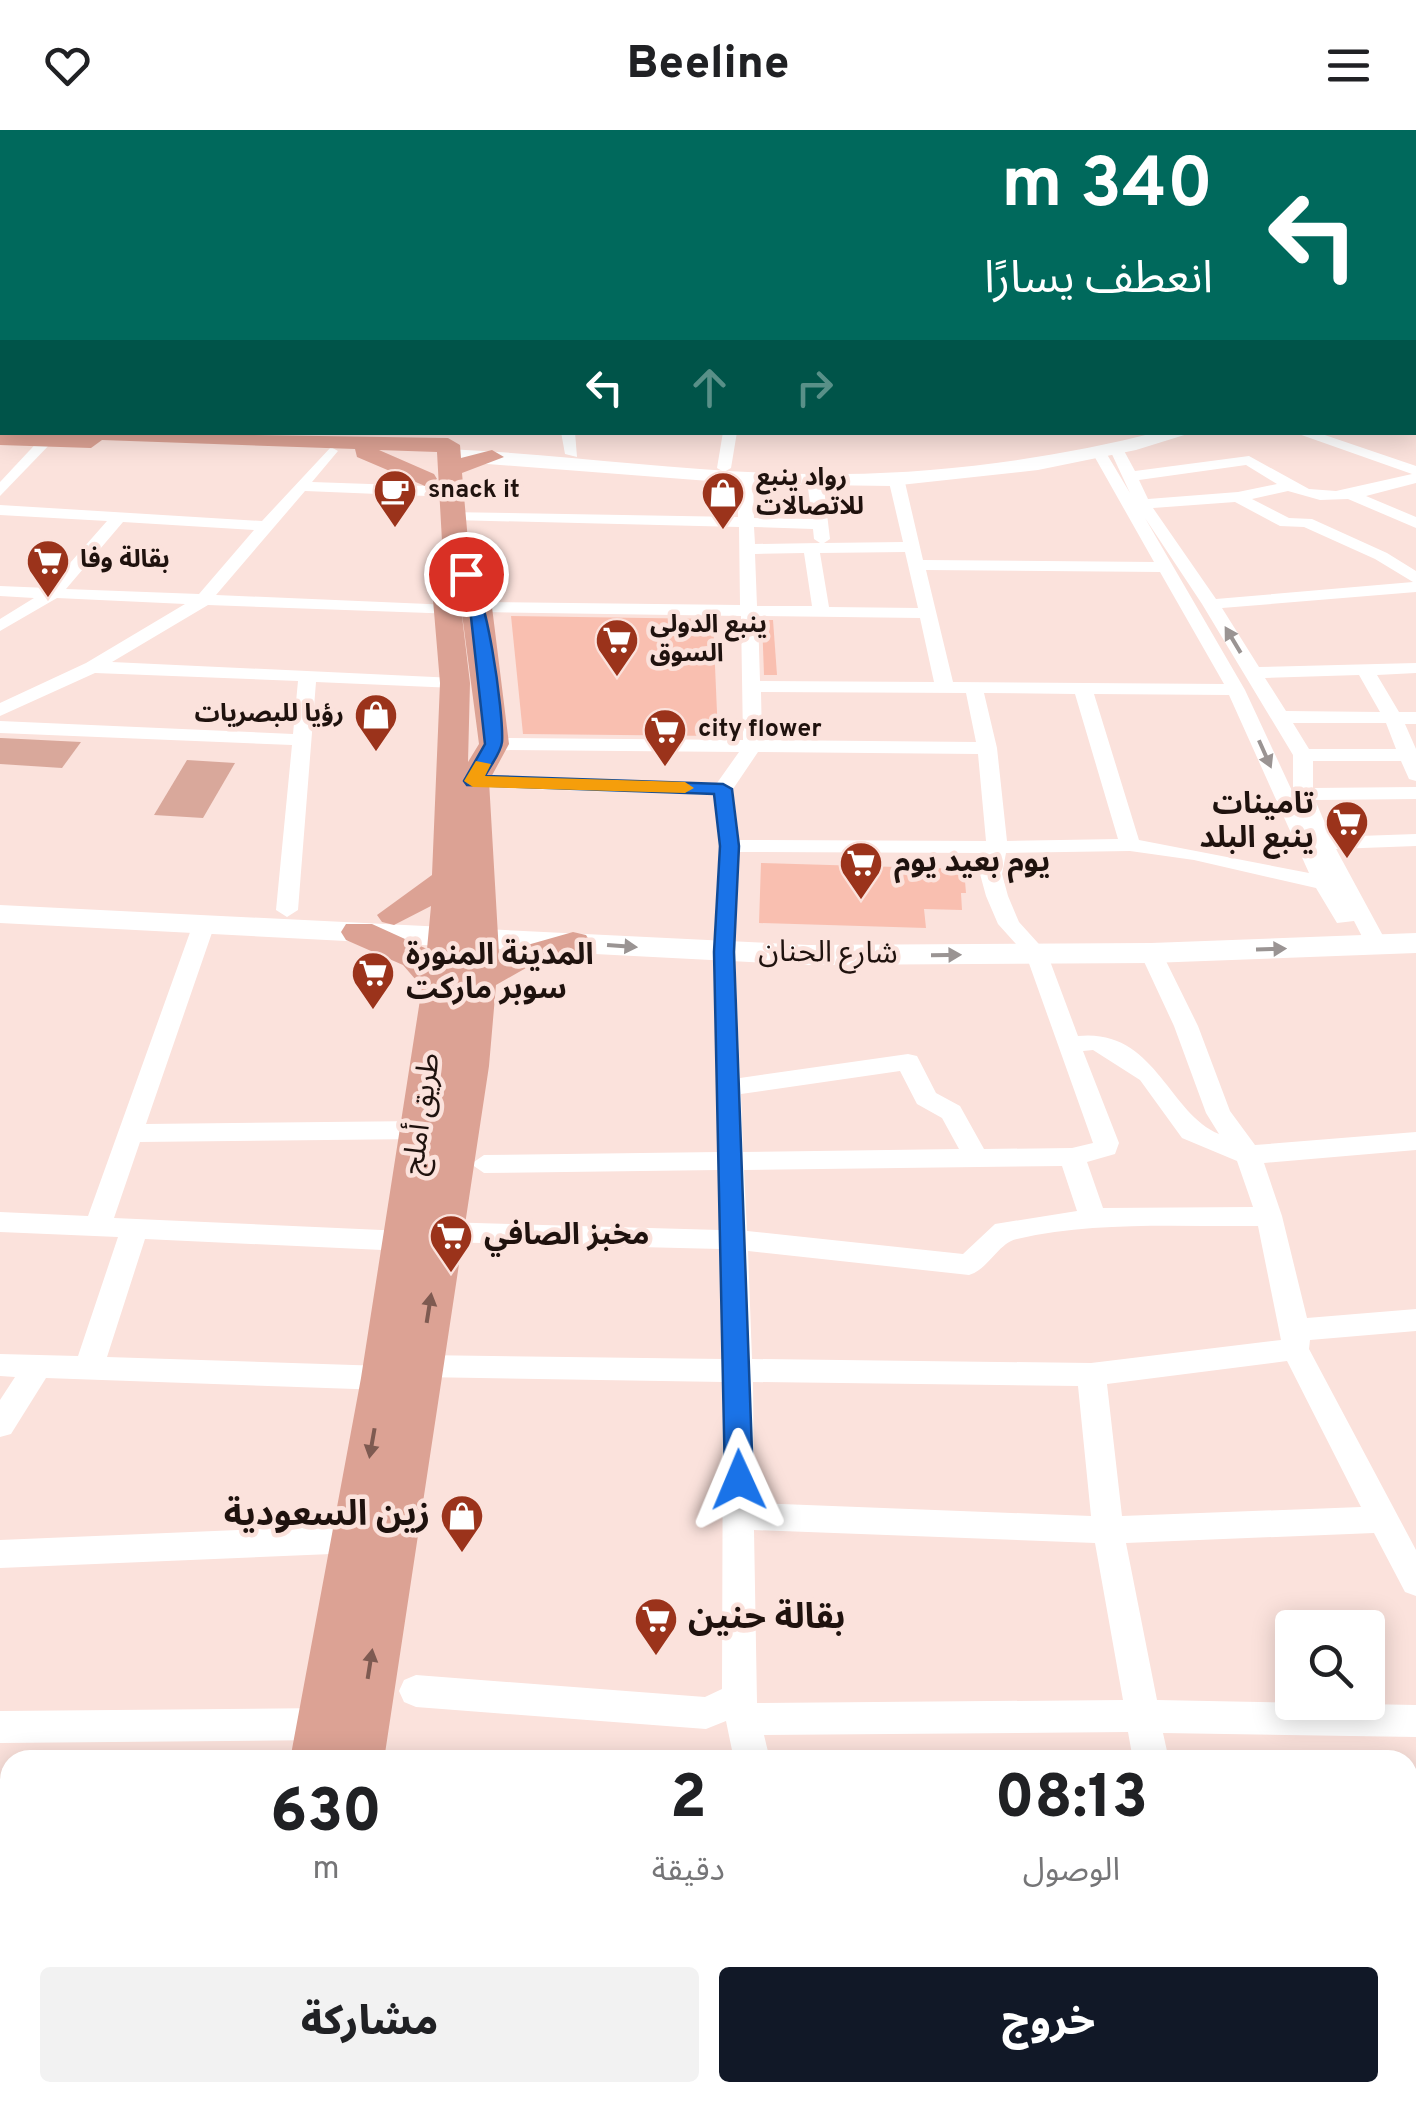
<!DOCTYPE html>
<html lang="ar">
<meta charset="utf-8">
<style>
:root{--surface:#fff;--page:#f2f2f2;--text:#202124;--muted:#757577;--accent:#111827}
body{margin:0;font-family:Overpass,"Noto Sans Arabic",sans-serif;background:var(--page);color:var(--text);direction:rtl;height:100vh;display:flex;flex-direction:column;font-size:38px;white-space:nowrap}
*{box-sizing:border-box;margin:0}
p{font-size:32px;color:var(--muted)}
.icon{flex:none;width:55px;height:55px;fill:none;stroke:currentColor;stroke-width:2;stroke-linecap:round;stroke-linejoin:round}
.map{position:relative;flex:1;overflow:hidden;direction:ltr}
.panel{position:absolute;left:0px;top:1620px;width:1418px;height:352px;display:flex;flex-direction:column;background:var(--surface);border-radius:30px 30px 0 0;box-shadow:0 5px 25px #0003;direction:rtl}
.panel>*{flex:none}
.banner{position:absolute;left:0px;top:0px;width:1418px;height:305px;box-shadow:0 5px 25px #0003;direction:rtl;background:#00695c;color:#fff;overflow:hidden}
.controls{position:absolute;left:1275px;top:1480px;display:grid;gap:20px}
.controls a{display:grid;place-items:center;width:110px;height:110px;border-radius:10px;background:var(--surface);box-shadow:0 5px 25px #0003;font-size:50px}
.pin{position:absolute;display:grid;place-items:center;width:85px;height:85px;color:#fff;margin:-42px;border:5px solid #fff;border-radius:50%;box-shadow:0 2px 10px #0007}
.me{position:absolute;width:110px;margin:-55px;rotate:359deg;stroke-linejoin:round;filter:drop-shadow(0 0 8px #0008)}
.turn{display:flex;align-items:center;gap:35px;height:210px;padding:0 40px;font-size:45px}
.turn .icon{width:130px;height:130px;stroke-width:2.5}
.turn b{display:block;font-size:70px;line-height:85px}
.lanes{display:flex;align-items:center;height:95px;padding:0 40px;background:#0003;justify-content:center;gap:50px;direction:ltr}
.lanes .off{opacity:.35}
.eta{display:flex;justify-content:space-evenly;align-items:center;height:170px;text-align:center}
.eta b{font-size:60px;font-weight:800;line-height:70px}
.primary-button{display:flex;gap:20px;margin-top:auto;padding:20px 40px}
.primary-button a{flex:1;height:115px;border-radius:10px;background:var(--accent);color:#fff;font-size:40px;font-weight:800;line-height:115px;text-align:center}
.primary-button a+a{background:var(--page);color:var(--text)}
header{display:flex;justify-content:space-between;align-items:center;height:130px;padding:0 40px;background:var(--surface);font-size:45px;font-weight:800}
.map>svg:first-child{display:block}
.green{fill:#d9a89b}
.building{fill:#f9bfb0}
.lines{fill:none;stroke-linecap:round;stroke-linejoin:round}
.minor{fill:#fff;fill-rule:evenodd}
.tertiary{fill:#fff;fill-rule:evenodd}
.secondary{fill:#fff;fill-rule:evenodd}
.trunk{fill:#dca294;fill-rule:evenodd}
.oneway{fill:#9a9493}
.oneway2{fill:#7e5a51}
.route{fill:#1a73e8;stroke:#114b97;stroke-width:2.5}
.slow{fill:#f59e0b}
.labels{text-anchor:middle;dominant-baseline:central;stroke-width:9;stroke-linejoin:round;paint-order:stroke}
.far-poi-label{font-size:25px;font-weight:bold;fill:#1f120e;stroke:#fbe2dc;text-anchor:start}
.poi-label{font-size:30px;font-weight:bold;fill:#1f120e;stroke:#fbe2dc;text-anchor:start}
.street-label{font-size:30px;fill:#1f120e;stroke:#fbe2dc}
.near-poi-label{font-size:35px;font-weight:bold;fill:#1f120e;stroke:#fbe2dc;text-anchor:end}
</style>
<header><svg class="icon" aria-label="menu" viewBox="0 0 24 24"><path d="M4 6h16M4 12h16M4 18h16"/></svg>Beeline<svg class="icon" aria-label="heart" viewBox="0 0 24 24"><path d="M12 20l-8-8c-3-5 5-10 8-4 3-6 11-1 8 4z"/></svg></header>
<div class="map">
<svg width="1416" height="1971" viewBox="0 0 1416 1971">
<rect width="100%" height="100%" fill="#fbe2dc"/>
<g class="green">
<polygon points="0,608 1,608 81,612 62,638 0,634"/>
<polygon points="187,630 235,633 203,688 154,685"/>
</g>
<g class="building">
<polygon points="511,486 713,489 718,606 523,604"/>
<polygon points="762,490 773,490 777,545 764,545"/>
<polygon points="761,733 964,739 966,763 961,763 962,780 924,779 926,798 759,793"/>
</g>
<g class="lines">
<g class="minor">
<rect x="0" y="24" width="2" height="6"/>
<rect x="1415" y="75" width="1" height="6"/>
<polygon points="0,141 2,142 2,148 0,149"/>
<rect x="0" y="253" width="2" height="8"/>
<polygon points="561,302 575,302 577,327 565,324"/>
<polygon points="723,302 737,302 731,338 724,342 717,338"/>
<path d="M 1293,302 L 1316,302 L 1416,336 L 1416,353 L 1366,366 L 1416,387 L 1416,398 L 1348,369 L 1320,370 L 1288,361 L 1252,369 L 1289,388 L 1312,389 L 1387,423 L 1416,441 L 1416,462 L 1222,478 L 1259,537 L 1416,533 L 1416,543 L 1377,545 L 1399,582 L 1416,582 L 1416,594 L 1405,594 L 1416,619 L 1416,651 L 1409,649 L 1401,631 L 1313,631 L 1313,658 L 1416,657 L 1416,669 L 1315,670 L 1331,707 L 1416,704 L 1416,716 L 1336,719 L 1388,815 L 1385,820 L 1369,820 L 1354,791 L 1337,793 L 1316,758 L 1194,730 L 1130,721 L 1006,723 L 1002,744 L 1008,766 L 1019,792 L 1047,823 L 1078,906 C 1155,898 1168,983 1219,1004 L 1206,983 L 1174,896 L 1140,823 L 1143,818 L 1151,816 L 1162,823 L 1198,896 L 1230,981 L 1255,1015 L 1416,1002 L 1416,1020 L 1264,1033 L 1282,1086 L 1307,1188 L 1416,1179 L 1416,1201 L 1310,1210 L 1309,1219 L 1416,1420 L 1416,1466 L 1405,1462 L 1374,1403 L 1126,1413 L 1157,1570 L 1416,1575 L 1416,1607 L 1163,1603 L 1169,1630 L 1133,1630 L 1128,1602 L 764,1605 L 770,1630 L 734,1630 L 726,1591 L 706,1599 L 416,1577 L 404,1572 L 399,1561 L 404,1550 L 416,1545 L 705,1567 L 722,1559 L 723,1252 L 420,1247 L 410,1244 L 406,1236 L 410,1228 L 420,1225 L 723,1229 L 720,1119 L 442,1112 L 433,1109 L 429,1102 L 433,1095 L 442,1092 L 720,1100 L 718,1040 L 484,1043 L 471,1034 L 484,1025 L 718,1022 L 713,822 L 719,716 L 714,665 L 473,657 L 463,651 L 473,645 L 717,653 L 739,622 L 494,620 L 484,614 L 494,608 L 743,610 L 741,486 L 478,482 L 469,477 L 478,472 L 740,475 L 739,397 L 452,390 L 446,388 L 446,382 L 738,387 L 737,347 L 745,342 L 753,347 L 754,388 L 812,389 L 807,350 L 815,345 L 823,350 L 830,409 L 824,413 L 903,412 L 888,348 L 896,343 L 904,348 L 923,430 L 1154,432 L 1093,324 L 1095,321 L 1105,321 L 1130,363 L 1110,320 L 1112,317 L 1122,317 L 1135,341 L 1249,326 L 1309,359 L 1336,361 L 1412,344 ZM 1246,335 L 1277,354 L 1238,362 L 1148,369 L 1139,350 ZM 1235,372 L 1280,396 L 1304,397 L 1375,429 L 1413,452 L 1216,469 L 1153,378 ZM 1145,388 L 1202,474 L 1293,625 L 1293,663 L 1245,560 ZM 754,397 L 813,399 L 814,409 L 820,413 L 755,414 ZM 905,422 L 918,478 L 829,477 L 820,423 ZM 804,423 L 812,476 L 757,476 L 755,424 ZM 926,440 L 1160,442 L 1224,554 L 953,552 ZM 758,486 L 920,488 L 934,552 L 760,551 ZM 1359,545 L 1380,582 L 1286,581 L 1265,548 ZM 761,562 L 966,563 L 976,612 L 762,610 ZM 984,563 L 1075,564 L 1118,709 L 1007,711 L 997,618 ZM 1094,564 L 1229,565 L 1309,743 L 1139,710 ZM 1293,593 L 1386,593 L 1396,619 L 1309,619 ZM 758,622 L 978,624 L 986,711 L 739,710 L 733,659 ZM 739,722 L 985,723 L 980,744 L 986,766 L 998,794 L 1026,825 L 1093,1013 L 1072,1018 L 984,1019 L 960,976 L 936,963 L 917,926 L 908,924 L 740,948 L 735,822 ZM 1093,920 L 1140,950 L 1182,1008 L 1237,1031 L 1253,1077 L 1103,1078 L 1087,1032 L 1115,1024 L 1119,1013 L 1083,921 ZM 900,941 L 917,974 L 942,988 L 959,1019 L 743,1022 L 741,964 ZM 1062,1036 L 1077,1081 L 995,1094 L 963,1124 L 747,1101 L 744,1040 ZM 1258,1096 L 1281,1210 L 1091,1233 L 752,1229 L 748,1121 L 969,1145 C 989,1139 998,1113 1017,1109 C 1095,1091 1178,1097 1258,1096 ZM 1287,1231 L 1361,1377 L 1122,1386 L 1107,1254 ZM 753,1252 L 1078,1256 L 1091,1386 L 754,1373 ZM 754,1400 L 1095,1413 L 1123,1570 L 757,1573 Z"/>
<polygon points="43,306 55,309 0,366 0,352"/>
<path d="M 331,317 L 338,321 L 312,352 L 427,356 L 435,361 L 427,366 L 305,361 L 216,465 L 451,475 L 457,476 L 457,484 L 208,475 L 112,532 L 455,548 L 464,553 L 455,558 L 316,552 L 298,780 L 287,787 L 276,780 L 292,615 L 0,603 L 0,591 L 293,604 L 298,551 L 95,543 L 0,586 L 0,573 L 86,533 L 185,474 L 57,468 L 0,501 L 0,489 L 34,468 L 0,466 L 0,456 L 48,458 L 107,391 L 0,385 L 0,375 L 262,391 ZM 123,392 L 254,400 L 199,464 L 66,459 Z"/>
<polygon points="204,787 215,794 146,994 422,991 435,1000 422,1009 140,1012 114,1088 404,1101 414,1104 417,1111 414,1118 404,1121 145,1109 107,1227 384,1236 394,1240 399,1248 394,1256 384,1260 46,1248 11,1304 0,1307 0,1270 15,1247 0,1246 0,1224 78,1226 118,1107 0,1102 0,1082 88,1086 193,794"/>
<polygon points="355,1395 366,1399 371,1409 366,1419 355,1423 0,1438 0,1410"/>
<polygon points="325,1578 337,1583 342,1594 337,1605 325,1610 0,1613 0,1581"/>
<rect x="0" y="1763" width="10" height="38"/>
<rect x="1408" y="1779" width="8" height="38"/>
<rect x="759" y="1962" width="40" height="9"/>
<polygon points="1198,1962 1238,1962 1239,1971 1199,1971"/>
</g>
<g class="tertiary">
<polygon points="895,0 910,0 912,2 897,2"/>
<polygon points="1217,0 1235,0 1237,2 1219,2"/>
<rect x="1415" y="34" width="1" height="8"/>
<rect x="0" y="102" width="2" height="8"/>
<polygon points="2,188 2,198 0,199 0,189"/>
<rect x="1415" y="211" width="1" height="10"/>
<rect x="1415" y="245" width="1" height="10"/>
</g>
<g class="secondary">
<rect x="1415" y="228" width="1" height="12"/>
<path d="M 1158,302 L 1194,302 L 1136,320 L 1038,340 L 891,356 L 748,354 L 448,331 L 438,325 L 448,319 C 579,325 711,346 842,344 C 948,343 1054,328 1158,302 Z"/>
<polygon points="0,775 808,815 1151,813 1416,803 1416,823 1151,833 808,835 0,793"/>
</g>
<g class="trunk">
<path d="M 0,301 L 448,308 L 460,315 L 461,328 L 492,320 L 504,327 L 462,343 L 468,411 L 492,477 L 509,614 L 489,651 L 499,823 L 573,802 L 586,805 L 591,813 L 586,821 L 533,834 L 496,855 L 489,936 L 384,1630 L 290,1630 L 361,1248 L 422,857 L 403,835 L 346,810 L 341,802 L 346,794 L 372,794 L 427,819 L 431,776 L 394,795 L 382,792 L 377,785 L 432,745 L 440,553 L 431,446 L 435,440 L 452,440 L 442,411 L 437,322 L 379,320 L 434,344 L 437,349 L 425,356 L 357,327 L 355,319 L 102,310 L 91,318 L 0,315 ZM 459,461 L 479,614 L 468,632 L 470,553 Z"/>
<polygon points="221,1962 335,1962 333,1971 220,1971"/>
</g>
</g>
<defs><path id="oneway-solid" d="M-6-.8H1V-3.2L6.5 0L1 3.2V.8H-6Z" transform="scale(2.5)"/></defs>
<g class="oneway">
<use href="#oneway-solid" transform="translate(1233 510) rotate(-121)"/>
<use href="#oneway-solid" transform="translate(1265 624) rotate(66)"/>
<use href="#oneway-solid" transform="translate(622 816) rotate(4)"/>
<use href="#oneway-solid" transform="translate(1271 819) rotate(-2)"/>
<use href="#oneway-solid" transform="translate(946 825) rotate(-1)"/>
</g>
<g class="oneway2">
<use href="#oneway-solid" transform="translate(429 1178) rotate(-81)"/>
<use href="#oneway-solid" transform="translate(372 1313) rotate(100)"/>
<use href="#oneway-solid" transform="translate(370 1534) rotate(-81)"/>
</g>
<path class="route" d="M 466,440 C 486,450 504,585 502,612 C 501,623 490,636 485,646 L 723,654 L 732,659 L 739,716 L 734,822 L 753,1350 L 749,1358 L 729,1358 L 725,1350 L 714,822 L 720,716 L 714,664 L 467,655 L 464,651 L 485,614 L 470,478 L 459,444 Z"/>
<polygon class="slow" points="476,631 491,634 485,646 685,652 694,658 685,663 473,657 464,651"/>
<defs>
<g id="cafe-pin" transform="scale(2.25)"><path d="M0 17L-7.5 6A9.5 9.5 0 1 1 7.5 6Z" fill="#9b331b" stroke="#fbe2dc"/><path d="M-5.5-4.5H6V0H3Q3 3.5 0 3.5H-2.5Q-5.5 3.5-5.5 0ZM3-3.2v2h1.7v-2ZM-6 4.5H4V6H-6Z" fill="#fff"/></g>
<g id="shop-pin" transform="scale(2.25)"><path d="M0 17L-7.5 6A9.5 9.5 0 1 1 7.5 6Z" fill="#9b331b" stroke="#fbe2dc"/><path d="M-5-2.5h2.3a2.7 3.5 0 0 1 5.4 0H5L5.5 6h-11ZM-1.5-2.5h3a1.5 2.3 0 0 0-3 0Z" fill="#fff"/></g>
<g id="supermarket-pin" transform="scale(2.25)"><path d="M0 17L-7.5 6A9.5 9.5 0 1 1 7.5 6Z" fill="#9b331b" stroke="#fbe2dc"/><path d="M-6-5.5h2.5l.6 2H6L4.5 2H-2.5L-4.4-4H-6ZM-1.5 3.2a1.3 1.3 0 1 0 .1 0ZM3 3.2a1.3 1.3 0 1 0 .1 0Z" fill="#fff"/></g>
</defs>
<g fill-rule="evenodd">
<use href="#cafe-pin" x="395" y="361"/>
<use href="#shop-pin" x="723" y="363"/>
<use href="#supermarket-pin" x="48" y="431"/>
<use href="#supermarket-pin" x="617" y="510"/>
<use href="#shop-pin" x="376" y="585"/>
<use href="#supermarket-pin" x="665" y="600"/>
<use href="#supermarket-pin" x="1347" y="692"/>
<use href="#supermarket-pin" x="861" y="733"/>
<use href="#supermarket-pin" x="373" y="843"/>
<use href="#supermarket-pin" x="451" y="1106"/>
<use href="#shop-pin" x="462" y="1386"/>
<use href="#supermarket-pin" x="656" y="1489"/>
</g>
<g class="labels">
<g class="far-poi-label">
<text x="756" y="349">رواد ينبع<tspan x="756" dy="29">للاتصالات</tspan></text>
<text x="428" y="361">snack it</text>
<text x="80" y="431">بقالة وفا</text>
<text x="650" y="496">ينبع الدولى<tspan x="650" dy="29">السوق</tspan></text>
<text x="344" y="585" text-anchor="end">رؤيا للبصريات</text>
<text x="698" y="600">city flower</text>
</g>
<g class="poi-label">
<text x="1314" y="675" text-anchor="end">تامينات<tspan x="1314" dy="34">ينبع البلد</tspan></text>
<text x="894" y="733">يوم بعيد يوم</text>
<text x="406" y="826">المدينة المنورة<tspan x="406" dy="34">سوبر ماركت</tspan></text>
<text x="484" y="1106">مخبز الصافي</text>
</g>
<g class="street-label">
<text transform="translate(828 824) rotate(1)">شارع الحنان</text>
<text transform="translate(423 984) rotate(-82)">طريق أملج</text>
</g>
<g class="near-poi-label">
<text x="430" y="1386">زين السعودية</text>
<text x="688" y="1489" text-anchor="start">بقالة حنين</text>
</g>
</g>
</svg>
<div class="controls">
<a><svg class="icon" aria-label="search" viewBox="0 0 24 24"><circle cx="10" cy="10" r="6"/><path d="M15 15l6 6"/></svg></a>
</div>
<div class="pin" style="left:466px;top:444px;background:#d93025"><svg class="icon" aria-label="arrive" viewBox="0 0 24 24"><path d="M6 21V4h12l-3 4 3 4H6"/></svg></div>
<svg class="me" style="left:739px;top:1350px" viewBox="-20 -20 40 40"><path d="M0-17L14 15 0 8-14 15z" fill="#1a73e8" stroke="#fff" stroke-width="4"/></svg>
<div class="banner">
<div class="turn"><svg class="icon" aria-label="left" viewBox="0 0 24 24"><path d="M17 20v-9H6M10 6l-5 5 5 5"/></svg><div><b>340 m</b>انعطف يسارًا</div></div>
<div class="lanes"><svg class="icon" aria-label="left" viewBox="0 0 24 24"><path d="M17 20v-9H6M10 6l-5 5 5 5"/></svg><svg class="icon off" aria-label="ahead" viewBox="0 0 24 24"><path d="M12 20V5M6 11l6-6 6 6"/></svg><svg class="icon off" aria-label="right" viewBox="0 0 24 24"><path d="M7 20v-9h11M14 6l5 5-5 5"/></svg></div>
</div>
<section class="panel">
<div class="eta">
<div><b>08:13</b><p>الوصول</p></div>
<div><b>2</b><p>دقيقة</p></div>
<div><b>630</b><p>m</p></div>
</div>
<div class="primary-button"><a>خروج</a><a>مشاركة</a></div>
</section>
</div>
